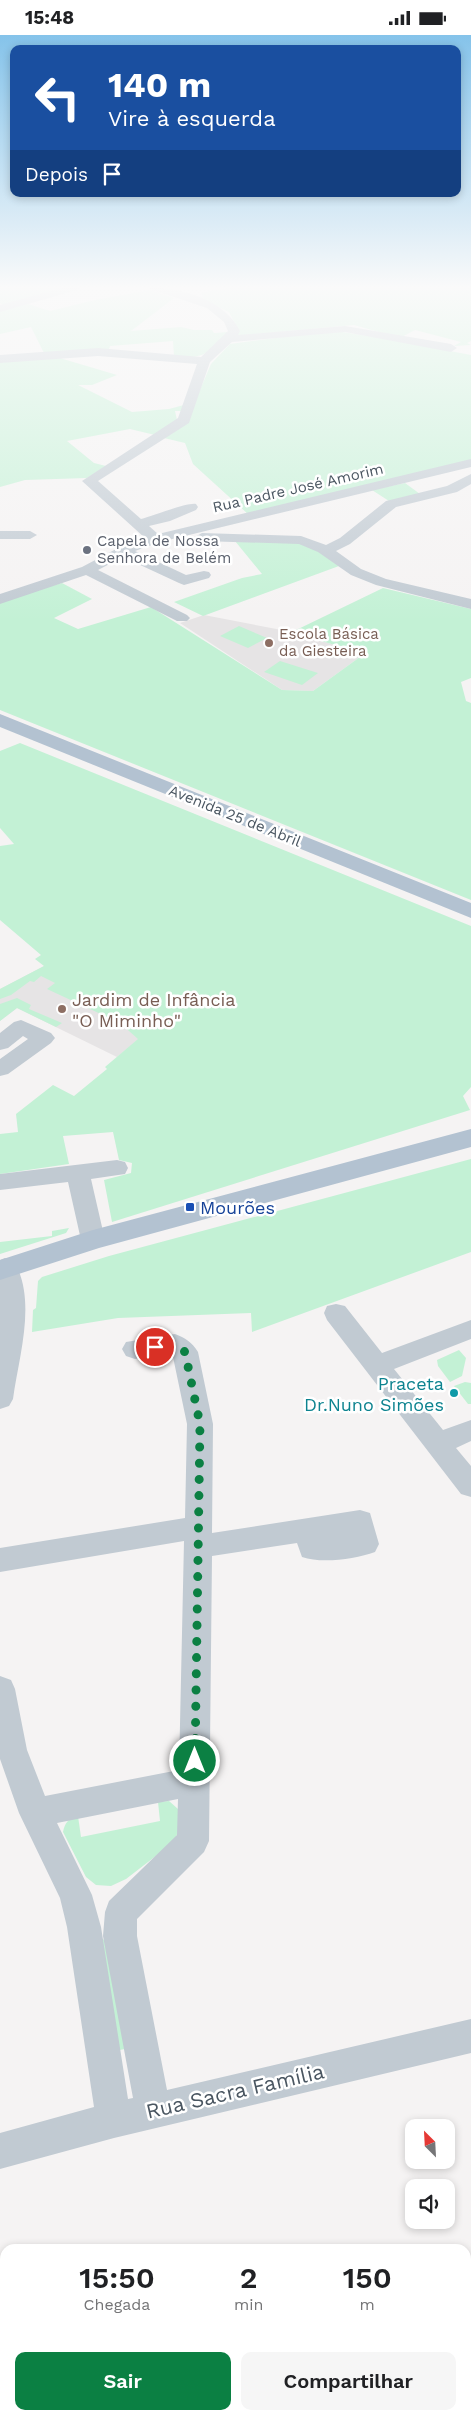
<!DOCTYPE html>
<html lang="pt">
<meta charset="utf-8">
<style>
:root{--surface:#fff;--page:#f6f6f6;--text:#202124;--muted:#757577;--accent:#0b8043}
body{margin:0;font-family:"Work Sans",sans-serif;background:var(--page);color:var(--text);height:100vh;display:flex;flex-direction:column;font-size:19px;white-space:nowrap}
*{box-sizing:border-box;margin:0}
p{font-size:16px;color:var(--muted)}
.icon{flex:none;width:28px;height:28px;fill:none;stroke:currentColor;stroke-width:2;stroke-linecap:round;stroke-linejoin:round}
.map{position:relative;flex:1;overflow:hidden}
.drawer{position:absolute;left:0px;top:2209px;width:471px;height:176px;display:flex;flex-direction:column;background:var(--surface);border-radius:15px 15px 0 0;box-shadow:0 2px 8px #0003}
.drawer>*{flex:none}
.top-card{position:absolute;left:10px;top:10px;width:451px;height:152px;border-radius:10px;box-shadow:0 2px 8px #0003;background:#1a4fa0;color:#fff;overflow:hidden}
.needle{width:32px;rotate:336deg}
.controls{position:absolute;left:405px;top:2084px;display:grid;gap:10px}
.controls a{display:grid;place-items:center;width:50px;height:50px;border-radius:10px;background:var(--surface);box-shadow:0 2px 8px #0003;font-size:25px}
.pin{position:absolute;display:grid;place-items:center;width:42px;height:42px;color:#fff;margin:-21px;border:2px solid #fff;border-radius:50%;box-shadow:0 1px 5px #0007}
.me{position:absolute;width:55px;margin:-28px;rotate:0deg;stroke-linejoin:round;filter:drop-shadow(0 0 4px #0008)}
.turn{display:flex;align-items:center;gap:18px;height:105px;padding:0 15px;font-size:22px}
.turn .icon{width:65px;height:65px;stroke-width:2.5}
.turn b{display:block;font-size:35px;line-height:42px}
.then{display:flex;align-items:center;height:48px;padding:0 15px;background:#0003;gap:10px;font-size:19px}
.eta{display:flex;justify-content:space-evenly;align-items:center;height:85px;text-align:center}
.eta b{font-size:30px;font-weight:600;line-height:35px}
.primary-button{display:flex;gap:10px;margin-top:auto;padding:10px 15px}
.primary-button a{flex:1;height:58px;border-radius:10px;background:var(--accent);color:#fff;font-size:20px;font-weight:600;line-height:58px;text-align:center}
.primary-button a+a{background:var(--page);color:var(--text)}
.status{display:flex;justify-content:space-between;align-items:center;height:35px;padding:0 25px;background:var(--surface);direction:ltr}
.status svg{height:14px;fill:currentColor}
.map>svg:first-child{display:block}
.education{fill:#e6e4e5}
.green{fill:#c3f1d5}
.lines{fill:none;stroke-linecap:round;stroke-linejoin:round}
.minor{fill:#c1cad2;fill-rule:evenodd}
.major{fill:#b3c2d1;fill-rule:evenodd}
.route{stroke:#0b8043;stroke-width:9;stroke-dasharray:0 16.2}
.worship-dot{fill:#6b7280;stroke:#fff;stroke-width:2}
.education-dot{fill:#8d6e63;stroke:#fff;stroke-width:2}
.transit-dot{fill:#1a4fb4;stroke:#fff;stroke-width:2}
.culture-dot{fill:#0f9aa8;stroke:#fff;stroke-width:2}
.labels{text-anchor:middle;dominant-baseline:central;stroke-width:5;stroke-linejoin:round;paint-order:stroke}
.far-street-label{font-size:15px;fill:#4a5661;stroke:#fff}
.far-worship-label{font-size:15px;fill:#5b616d;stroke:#fff;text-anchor:start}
.far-education-label{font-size:15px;fill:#785e54;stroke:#fff;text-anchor:start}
.education-label{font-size:18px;fill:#785e54;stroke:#fff;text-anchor:start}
.transit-label{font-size:18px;fill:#164399;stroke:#fff;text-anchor:start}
.culture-label{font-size:18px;fill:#0d838f;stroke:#fff;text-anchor:end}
.near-street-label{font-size:21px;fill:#4a5661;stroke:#fff}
</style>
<div class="status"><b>15:48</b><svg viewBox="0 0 49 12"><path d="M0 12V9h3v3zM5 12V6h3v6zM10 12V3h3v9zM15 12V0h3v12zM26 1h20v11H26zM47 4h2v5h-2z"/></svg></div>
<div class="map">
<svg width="471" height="2384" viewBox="0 0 471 2384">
<rect width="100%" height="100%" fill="#f5f3f3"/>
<g class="education">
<polygon points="204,580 292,597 364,619 313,656 282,655 180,588"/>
<polygon points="50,928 139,1004 117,1022 17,973 0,986 0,954"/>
</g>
<g class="green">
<polygon points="0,253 69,253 6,271 0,268"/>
<polygon points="229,253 471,253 471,306 467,308 471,310 454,311 461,307 415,295 400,303 354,290 236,301 239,296 229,277 198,263 204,262 201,259 204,257"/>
<path d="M 150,255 L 174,263 L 131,296 L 181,292 L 194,295 L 212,295 L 214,298 L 228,297 C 206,319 206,324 174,322 L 173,306 L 110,311 L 108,317 L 45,320 L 31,292 L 0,299 L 0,275 L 28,269 L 50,276 L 95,265 Z"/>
<polygon points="322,297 342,297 375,302 471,320 471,426 249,480 193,429 185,408 164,403 191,376 211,329 230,309"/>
<polygon points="53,321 117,340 92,350 78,350 132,377 169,374 184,370 181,376 175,376 177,385 155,400 130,394 67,406 94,428 106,431 87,443 25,445 0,452 0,325"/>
<polygon points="405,448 420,459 389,466 372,455"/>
<polygon points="235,506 299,507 312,512 339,531 203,581 174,567 242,543 262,539"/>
<polygon points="62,548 92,564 54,583 78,594 151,572 282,655 313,656 364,619 292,597 383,553 471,574 471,643 461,647 466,666 471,668 471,865 0,675 0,567 8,563"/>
<polygon points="239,591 267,603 248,613 220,601"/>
<polygon points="280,626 318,638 302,650 264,637"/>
<polygon points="20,708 471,891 471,1052 463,1061 470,1075 112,1187 104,1145 131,1138 132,1128 119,1125 113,1097 63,1101 69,1129 0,1139 0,1099 18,1097 16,1079 53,1050 74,1061 107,1034 105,1032 138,1004 120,988 47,954 55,948 41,941 34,947 30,946 11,960 0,964 0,954 44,931 35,924 41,920 0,885 0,811 14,809 0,793 0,716"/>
<polygon points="17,963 31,970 29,974 62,988 56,992 17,973 0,986 0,969"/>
<polygon points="471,1124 471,1217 252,1297 251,1278 118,1283 32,1297 33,1275 36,1273 38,1246 42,1242 109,1221"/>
<polygon points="69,1193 66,1198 0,1219 0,1207 52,1201 52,1196"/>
<polygon points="459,1315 466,1323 462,1341 450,1347 438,1331 437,1325"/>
<polygon points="465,1347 471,1348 471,1369 468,1369 454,1351"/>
<path d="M 169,1766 L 178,1774 L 180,1792 L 174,1807 L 126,1844 L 111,1851 L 96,1850 L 86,1842 L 63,1797 C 65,1788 68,1783 78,1781 L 81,1802 L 160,1786 L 158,1767 Z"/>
<polygon points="106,1904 125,2014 114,2016 97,1906"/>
</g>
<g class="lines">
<g class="minor">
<polygon points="62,253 79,253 77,255 0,277 0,270"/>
<path d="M 147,253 C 180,251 225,265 240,296 L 238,300 L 345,291 L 451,309 L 457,313 L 451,317 L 345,297 L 232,307 L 210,327 L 189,388 L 98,446 L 141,484 C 153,481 188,467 196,469 L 198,472 L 196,475 L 170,486 L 149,491 L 158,499 L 471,424 L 471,432 L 160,507 L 135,516 L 186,540 L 204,536 L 209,537 L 211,540 L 209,543 L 184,550 L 179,548 L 123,522 L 98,535 L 187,580 L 190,583 L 187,586 L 177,586 L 86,540 L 0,569 L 0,559 L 82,532 L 118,513 L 145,503 L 82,446 L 178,383 L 197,329 L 98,321 L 0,328 L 0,320 L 98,313 L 201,322 L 228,296 L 224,287 L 207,273 Z"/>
<polygon points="471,439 471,449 457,457 396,472 350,509 336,516 361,534 386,544 471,564 471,574 376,550 351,540 318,517 299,509 202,506 195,502 202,498 301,501 326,510 340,503 386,466 447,451"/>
<polygon points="0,496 30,496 37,500 30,504 0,504"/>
<polygon points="21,985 51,998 55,1003 51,1008 8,1039 0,1041 0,1024 28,1004 23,1001 8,1013 0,1015 0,998 14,987"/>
<polygon points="117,1125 125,1127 128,1133 125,1139 91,1144 105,1205 101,1211 93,1214 85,1211 81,1205 68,1147 0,1155 0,1139"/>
<path d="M 5,1223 L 14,1226 C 37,1266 19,1320 13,1364 L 9,1371 L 0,1374 L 0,1225 Z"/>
<polygon points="336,1269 345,1271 382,1318 471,1285 471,1304 394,1334 443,1395 471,1385 471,1406 456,1413 471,1431 471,1462 461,1459 327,1285 324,1278 327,1271"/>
<path d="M 175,1299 C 185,1303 192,1307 198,1317 L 213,1389 L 212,1498 L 360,1475 L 370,1478 L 379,1509 L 375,1517 C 355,1524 322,1529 302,1522 L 297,1508 L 212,1521 L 209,1806 L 204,1817 L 137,1884 L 137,1901 L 167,2055 L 471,1984 L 471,2018 L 114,2103 L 0,2134 L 0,2098 L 94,2072 L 67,1892 L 60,1863 L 19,1778 L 0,1724 L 0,1641 L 11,1645 L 15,1654 L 27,1715 L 45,1761 L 179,1735 L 184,1506 L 0,1537 L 0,1513 L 185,1483 L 187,1389 L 173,1322 L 170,1319 L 135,1324 L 126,1321 L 122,1314 L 126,1307 ZM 178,1764 L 177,1800 L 109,1866 L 105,1877 L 103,1901 L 133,2063 L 128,2064 L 101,1892 L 92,1860 L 57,1788 Z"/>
</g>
<g class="major">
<polygon points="0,679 471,868 471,883 0,692"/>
<polygon points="471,1094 471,1112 99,1213 0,1245 0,1225 93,1195"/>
</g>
</g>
<linearGradient id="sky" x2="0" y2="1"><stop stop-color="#85c3ea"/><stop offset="0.43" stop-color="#fafafa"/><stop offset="1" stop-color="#fafafa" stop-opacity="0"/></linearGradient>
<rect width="471" height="586" fill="url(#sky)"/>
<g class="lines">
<polyline class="route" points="155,1312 175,1309 185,1317 200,1389 195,1726"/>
</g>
<circle class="worship-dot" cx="87" cy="515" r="5"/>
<g class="education-dot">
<circle cx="269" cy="608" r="5"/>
<circle cx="62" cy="974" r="5"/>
</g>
<rect class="transit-dot" x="185" y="1167" width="10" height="10" rx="2.5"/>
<circle class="culture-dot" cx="454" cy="1358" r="5"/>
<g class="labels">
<g class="far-street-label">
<text transform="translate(298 453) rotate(-13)">Rua Padre José Amorim</text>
<text transform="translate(235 781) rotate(22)">Avenida 25 de Abril</text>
</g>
<g class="far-worship-label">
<text x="97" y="506">Capela de Nossa<tspan x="97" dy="17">Senhora de Belém</tspan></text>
</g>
<g class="far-education-label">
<text x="279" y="599">Escola Básica<tspan x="279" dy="17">da Giesteira</tspan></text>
</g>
<g class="education-label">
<text x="72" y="964">Jardim de Infância<tspan x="72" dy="21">"O Miminho"</tspan></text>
</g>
<g class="transit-label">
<text x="200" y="1172">Mourões</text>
</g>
<g class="culture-label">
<text x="444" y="1348">Praceta<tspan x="444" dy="21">Dr.Nuno Simões</tspan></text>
</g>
<g class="near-street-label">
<text transform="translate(235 2056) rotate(-13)">Rua Sacra Família</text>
</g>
</g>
</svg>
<div class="controls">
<a><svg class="needle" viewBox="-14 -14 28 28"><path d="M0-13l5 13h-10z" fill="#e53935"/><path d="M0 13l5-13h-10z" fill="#757577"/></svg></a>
<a><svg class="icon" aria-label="sound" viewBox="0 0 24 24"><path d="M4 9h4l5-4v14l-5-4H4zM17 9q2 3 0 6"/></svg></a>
</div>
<div class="pin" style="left:155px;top:1312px;background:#d93025"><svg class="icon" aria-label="arrive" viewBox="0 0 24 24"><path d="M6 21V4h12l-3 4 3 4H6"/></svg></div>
<svg class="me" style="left:195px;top:1726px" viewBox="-20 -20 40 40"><circle r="17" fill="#0b8043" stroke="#fff" stroke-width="3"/><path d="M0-11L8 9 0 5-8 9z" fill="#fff"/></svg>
<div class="top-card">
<div class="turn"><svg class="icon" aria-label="left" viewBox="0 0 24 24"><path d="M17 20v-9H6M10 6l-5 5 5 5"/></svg><div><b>140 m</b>Vire à esquerda</div></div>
<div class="then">Depois<svg class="icon" aria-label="arrive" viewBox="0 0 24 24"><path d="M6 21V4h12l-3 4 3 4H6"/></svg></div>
</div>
<section class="drawer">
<div class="eta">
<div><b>15:50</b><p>Chegada</p></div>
<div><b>2</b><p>min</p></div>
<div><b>150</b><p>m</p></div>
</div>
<div class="primary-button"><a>Sair</a><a>Compartilhar</a></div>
</section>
</div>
